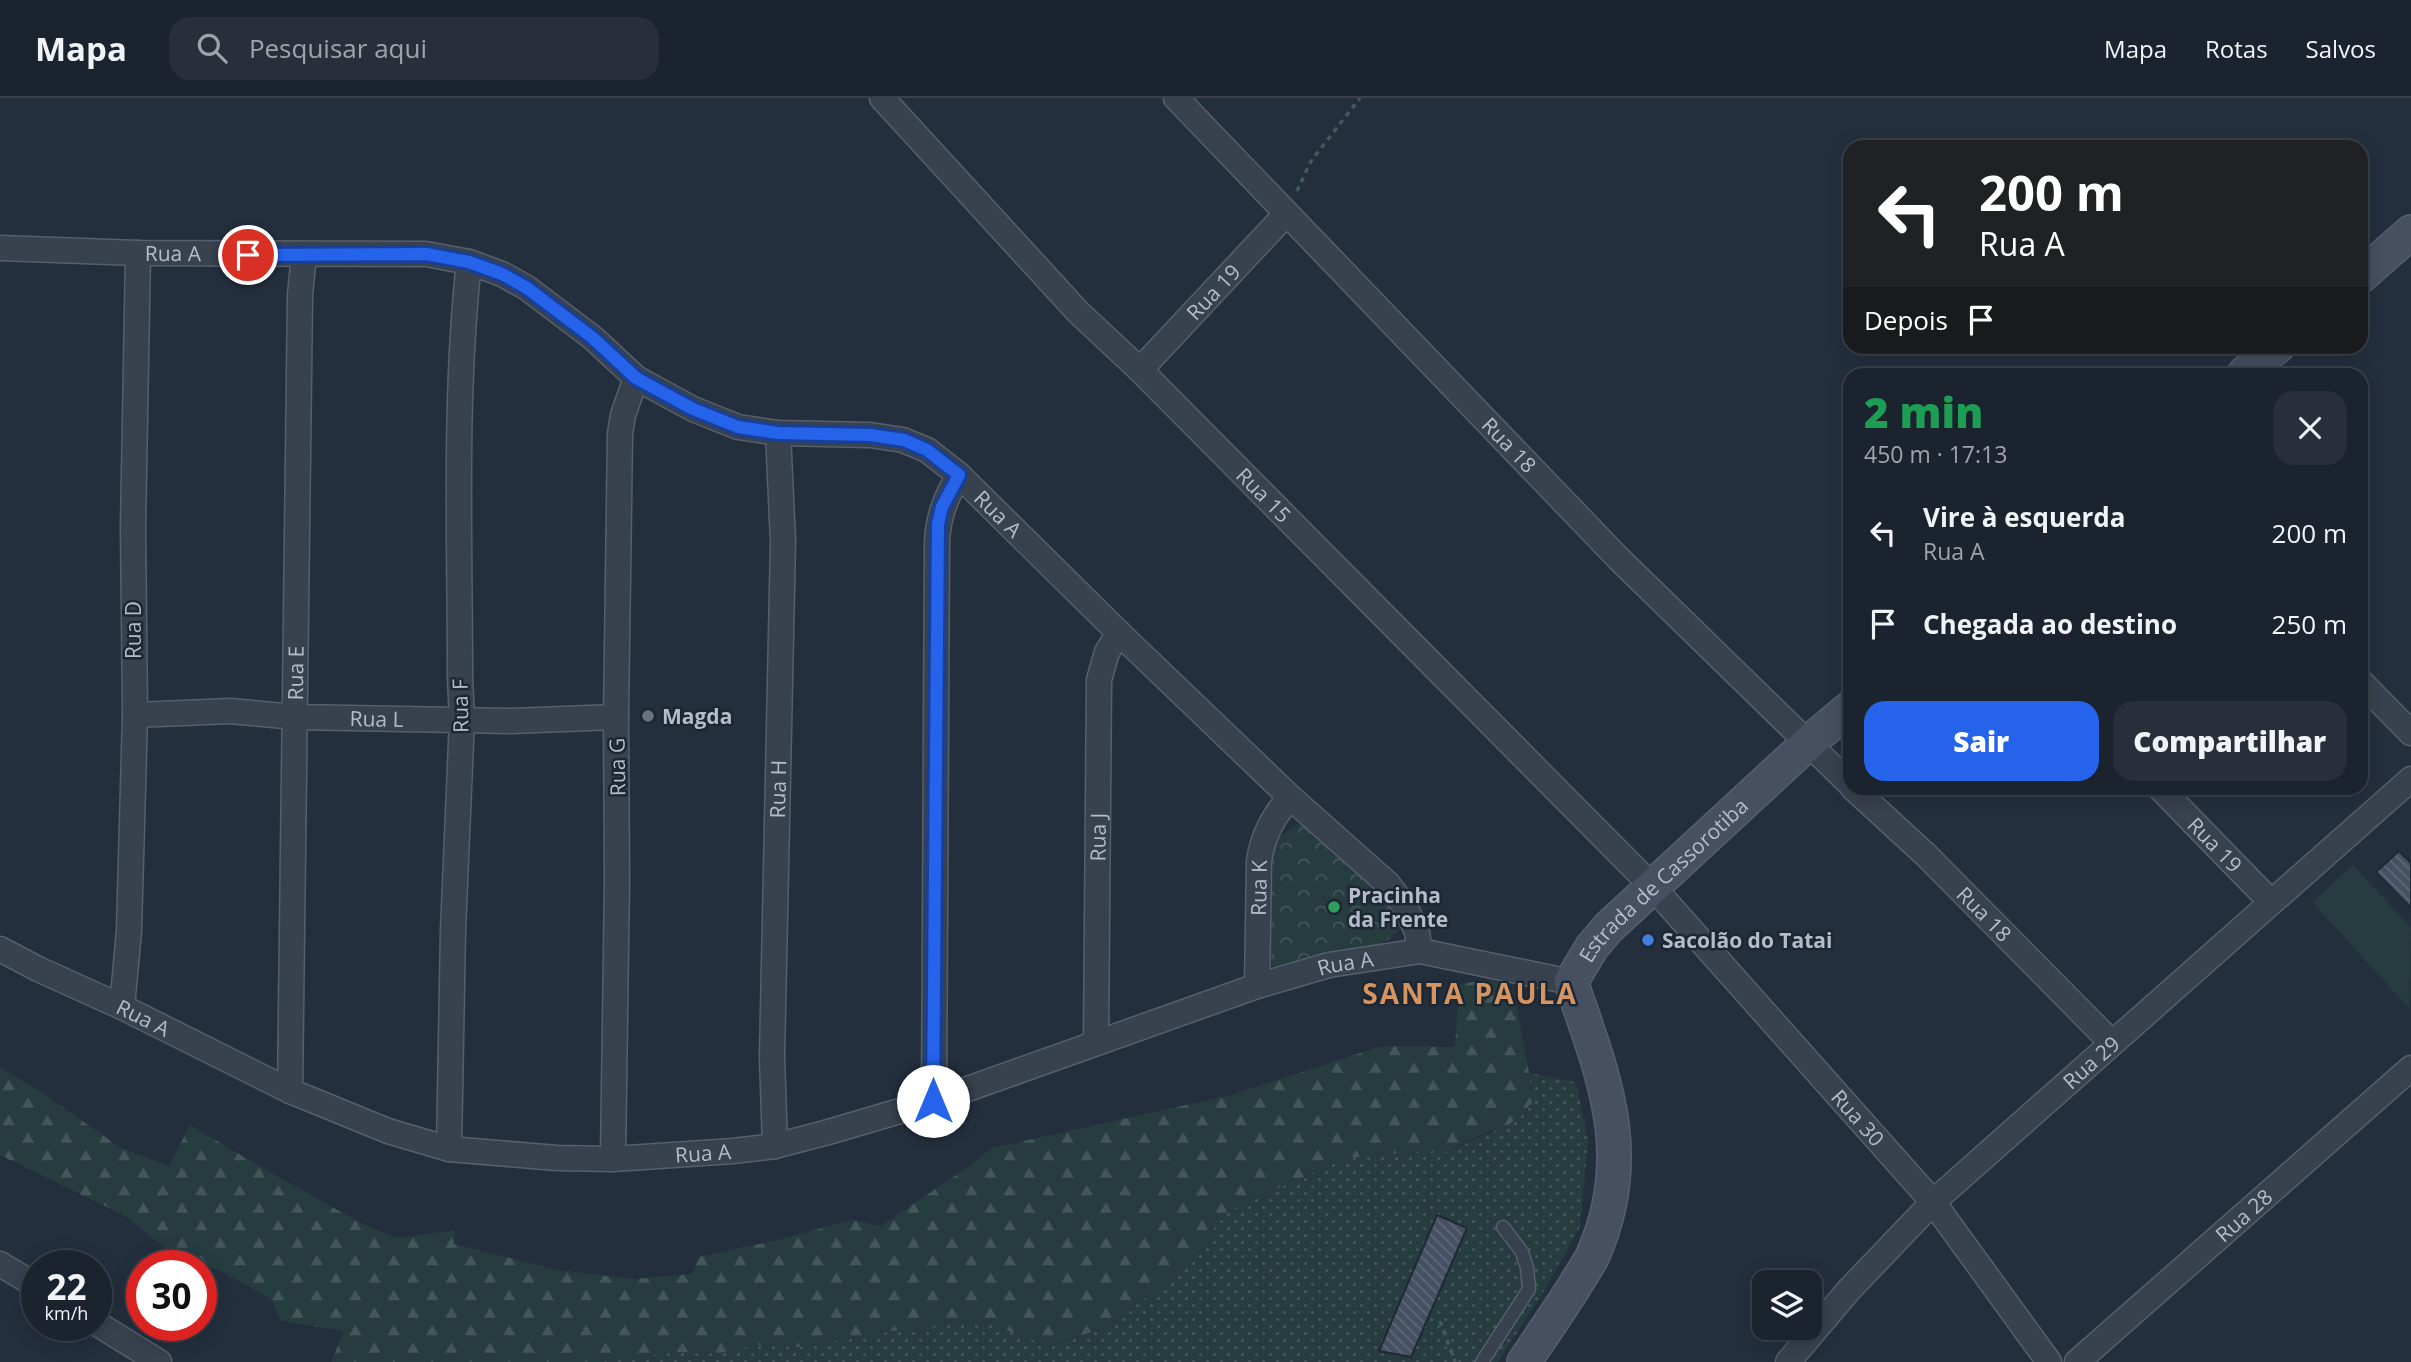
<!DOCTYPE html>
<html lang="pt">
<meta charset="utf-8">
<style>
:root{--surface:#1b232e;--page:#282f3a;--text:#f1f3f6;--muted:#a0a4aa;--line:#39404a;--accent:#2563eb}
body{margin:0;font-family:"Open Sans",sans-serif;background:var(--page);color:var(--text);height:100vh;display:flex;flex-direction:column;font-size:26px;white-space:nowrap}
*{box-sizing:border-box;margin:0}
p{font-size:23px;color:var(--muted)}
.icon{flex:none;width:38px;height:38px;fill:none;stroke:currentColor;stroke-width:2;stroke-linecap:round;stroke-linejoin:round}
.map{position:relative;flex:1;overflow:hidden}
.drawer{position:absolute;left:1843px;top:270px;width:525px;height:427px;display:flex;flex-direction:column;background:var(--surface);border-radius:21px;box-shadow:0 4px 18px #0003,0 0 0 2px var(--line)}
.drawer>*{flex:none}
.banner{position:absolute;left:1843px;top:42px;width:525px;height:214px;border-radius:21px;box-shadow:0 4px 18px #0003,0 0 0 2px var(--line);background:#202124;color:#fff;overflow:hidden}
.controls{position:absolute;left:1752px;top:1172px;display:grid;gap:14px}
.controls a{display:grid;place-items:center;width:70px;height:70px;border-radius:14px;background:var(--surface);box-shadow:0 4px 18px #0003,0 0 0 2px var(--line);font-size:35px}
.speed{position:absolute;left:21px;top:1152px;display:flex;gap:14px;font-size:35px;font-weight:700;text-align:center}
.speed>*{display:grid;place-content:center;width:91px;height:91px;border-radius:50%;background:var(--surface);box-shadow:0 4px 18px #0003,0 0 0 2px var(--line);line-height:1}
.speed small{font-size:18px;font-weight:400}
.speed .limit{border:10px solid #d22;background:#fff;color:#111}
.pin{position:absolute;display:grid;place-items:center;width:60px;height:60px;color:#fff;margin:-30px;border:4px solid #fff;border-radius:50%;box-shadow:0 2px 7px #0007}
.me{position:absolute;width:77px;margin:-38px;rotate:0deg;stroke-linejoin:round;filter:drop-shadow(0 0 5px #0008)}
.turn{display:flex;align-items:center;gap:24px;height:147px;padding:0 21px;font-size:32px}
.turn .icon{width:91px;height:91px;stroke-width:2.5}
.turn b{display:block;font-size:49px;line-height:60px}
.then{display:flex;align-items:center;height:66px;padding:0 21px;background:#0003;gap:14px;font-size:26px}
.round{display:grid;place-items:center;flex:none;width:74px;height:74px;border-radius:21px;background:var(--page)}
.overview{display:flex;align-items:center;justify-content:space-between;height:119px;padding:0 21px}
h1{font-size:42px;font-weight:800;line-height:52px;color:#1e9e55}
.primary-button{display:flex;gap:14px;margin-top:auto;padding:14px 21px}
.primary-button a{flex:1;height:80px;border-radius:21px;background:var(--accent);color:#fff;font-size:28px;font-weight:800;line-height:80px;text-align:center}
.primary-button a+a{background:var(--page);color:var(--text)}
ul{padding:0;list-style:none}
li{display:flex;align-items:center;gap:21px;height:91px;padding:0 21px}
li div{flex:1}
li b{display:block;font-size:26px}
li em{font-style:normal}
header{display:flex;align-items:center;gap:42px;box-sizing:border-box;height:98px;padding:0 35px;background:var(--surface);border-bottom:2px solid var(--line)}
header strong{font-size:33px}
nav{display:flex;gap:38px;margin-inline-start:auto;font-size:24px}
.search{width:490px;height:63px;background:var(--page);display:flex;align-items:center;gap:18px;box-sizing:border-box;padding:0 24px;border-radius:21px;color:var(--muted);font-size:26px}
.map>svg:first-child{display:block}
.grass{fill:url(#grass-dots)}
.forest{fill:url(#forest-firs)}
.park{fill:url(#park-crowns)}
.pitch{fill:#263c3f}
.building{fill:url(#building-back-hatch);stroke:#1f2835;stroke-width:2}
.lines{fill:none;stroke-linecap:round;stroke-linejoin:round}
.lane-casing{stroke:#565f6c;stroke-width:15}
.street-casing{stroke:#565f6c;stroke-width:27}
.secondary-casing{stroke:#565f6c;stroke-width:36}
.path{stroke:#44595c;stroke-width:3.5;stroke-dasharray:5 5;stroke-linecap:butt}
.lane{stroke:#38414e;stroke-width:12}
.street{stroke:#38414e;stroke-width:24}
.secondary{stroke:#465061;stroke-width:33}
.route-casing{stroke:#184099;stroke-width:18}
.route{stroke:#2563eb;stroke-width:12}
.worship-dot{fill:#6b7280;stroke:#1d2633;stroke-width:2.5}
.leisure-dot{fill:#2e9e5b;stroke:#1d2633;stroke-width:2.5}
.shop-dot{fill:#3f7fe0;stroke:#1d2633;stroke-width:2.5}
.labels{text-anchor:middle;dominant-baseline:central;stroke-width:5;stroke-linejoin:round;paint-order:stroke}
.street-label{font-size:21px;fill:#b4bcc9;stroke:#1d2633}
.poi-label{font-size:21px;font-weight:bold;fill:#b4bcc9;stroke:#1d2633;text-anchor:start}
.district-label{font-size:28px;font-weight:bold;letter-spacing:2px;fill:#d59563;stroke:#1d2633}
</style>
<header>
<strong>Mapa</strong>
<div class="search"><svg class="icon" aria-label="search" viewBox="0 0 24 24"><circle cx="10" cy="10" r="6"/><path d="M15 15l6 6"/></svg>Pesquisar aqui</div>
<nav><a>Mapa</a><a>Rotas</a><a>Salvos</a></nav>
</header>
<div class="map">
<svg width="2411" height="1264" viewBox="0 0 2411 1264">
<defs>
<pattern id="grass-dots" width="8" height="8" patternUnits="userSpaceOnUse" patternTransform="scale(1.75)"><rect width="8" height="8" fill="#263c3f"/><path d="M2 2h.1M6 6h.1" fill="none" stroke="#435659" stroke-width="1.8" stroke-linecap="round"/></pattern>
<pattern id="forest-firs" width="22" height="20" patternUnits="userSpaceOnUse" patternTransform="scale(1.75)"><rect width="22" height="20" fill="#263c3f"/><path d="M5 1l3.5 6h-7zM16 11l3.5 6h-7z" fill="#435659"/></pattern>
<pattern id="park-crowns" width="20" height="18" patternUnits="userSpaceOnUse" patternTransform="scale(1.75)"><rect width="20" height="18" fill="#263c3f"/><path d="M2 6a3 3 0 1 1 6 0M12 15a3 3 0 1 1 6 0" fill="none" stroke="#435659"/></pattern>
<pattern id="building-back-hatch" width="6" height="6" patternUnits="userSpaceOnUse" patternTransform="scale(1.75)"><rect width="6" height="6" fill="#455162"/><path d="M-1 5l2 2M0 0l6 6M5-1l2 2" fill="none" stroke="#5d6877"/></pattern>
</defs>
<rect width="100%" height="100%" fill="#242f3e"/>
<polygon class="grass" points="1529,975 1576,984 1588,1042 1580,1129 1543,1195 1498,1264 599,1264 674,1254 719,1255 758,1247 801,1249 892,1233 957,1226 976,1221 1050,1248 1104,1230 1156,1192 1192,1158 1228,1113 1345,1060 1410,1054 1446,1054 1510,1026 1532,1005"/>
<polygon class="forest" points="1492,881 1514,893 1529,975 1532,1005 1510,1026 1478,1038 1446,1054 1410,1054 1345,1060 1228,1113 1192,1158 1156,1192 1104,1230 1049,1248 976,1221 957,1226 892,1233 801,1249 758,1247 719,1255 674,1254 599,1264 331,1264 344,1233 281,1223 271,1201 221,1173 180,1162 127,1119 0,1057 0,969 41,994 121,1050 169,1068 190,1027 266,1072 359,1124 397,1140 455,1132 454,1146 558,1172 634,1181 693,1176 698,1159 774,1143 852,1122 881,1128 971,1067 992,1050 1231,997 1382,948 1455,949 1459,886"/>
<polygon class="park" points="1304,723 1401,807 1403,828 1388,842 1369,851 1294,871 1270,867 1262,856 1272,743"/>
<polygon class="pitch" points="2353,767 2411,830 2410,911 2312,804"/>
<g class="building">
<polygon points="2399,753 2411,765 2411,810 2376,774"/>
<polygon points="1437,1117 1467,1130 1411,1259 1379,1253"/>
</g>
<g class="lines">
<g class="lane-casing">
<polyline id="lane" points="1482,1264 1529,1191 1527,1170 1522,1154 1503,1129"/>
</g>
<g class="street-casing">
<g id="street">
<path id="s1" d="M 882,0 L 1078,214 L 1140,272 L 1652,788 L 1933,1104 L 2049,1264"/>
<path id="s2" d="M 1176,0 L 1619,461 L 1850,686"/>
<path id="s3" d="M 0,150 L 138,155 L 426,156 L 469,164 L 502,176 L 527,190 L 593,240 L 636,280 L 693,311 L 738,329 L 778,335 L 870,337 L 903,342 L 927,352 L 959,377 L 1119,535 L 1290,699 L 1388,786 L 1406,810 L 1417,834 L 1420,853"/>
<path id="s4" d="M 1140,272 L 1286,116"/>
<polyline points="2361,584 2411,635"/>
<path id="s5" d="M 135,617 L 230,613 L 295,619 L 511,623 L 616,619"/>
<path id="s6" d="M 1853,690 L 1926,757 L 2111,944"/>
<path id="s7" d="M 2160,690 L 2270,803"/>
<path id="s8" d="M 0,851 L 38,871 L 122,909 L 290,993 L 388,1033 L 449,1051 L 557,1060 L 613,1061 L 733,1053 L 775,1048 L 825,1035 L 934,1003 L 1257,888 L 1329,867 L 1420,853 L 1571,884"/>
<path id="s9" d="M 1257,888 L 1259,763 C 1263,737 1273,719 1290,699"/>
<polyline points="122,909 129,833 135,617 133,429 138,155"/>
<path id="s10" d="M 1096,945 L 1099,582 L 1107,554 L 1119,535"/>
<path id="s11" d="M 290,993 L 300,197 L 304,157"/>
<path d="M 934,1003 L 937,445 C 938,418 946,399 959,377"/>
<path id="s12" d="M 775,1048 L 772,959 L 783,443 L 778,335"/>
<path d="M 449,1051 L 453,832 L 462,621 L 460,580 C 460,442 454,302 469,164"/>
<polyline points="613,1061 617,782 616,619 620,336 623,317 636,280"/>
<polyline points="0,1166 37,1188"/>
<polyline points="96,1225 159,1264"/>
<path id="s13" d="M 1788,1264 L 1848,1193 L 1933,1104 L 2411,681"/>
<path id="s14" d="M 2077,1264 L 2411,970"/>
</g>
</g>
<g class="secondary-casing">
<g id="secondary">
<polyline points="2361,178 2411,134"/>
<polyline points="2244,276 2278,248"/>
<path id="s15" d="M 1524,1264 C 1541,1239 1558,1214 1574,1189 C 1580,1178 1588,1168 1593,1157 C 1637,1057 1604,980 1571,884 L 1592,849 L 1608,830 L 1807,646 L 1850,610"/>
</g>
</g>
<g class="path">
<polyline points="1297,93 1311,63 1360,0"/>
<polyline points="1440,1223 1455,1264"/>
</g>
<use href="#lane" class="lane"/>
<use href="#street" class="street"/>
<use href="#secondary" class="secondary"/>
</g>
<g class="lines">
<g class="route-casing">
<polyline id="route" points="248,157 426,156 469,164 502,176 527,190 593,240 636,280 693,311 738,329 778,335 870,337 904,342 927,352 959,377 942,409 938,426 933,1003"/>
</g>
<use href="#route" class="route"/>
</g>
<circle class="worship-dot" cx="648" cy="618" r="7"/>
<circle class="leisure-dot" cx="1334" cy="809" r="7"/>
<circle class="shop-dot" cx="1648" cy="842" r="7"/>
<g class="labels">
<g class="street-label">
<text stroke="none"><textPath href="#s3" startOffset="173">Rua A</textPath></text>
<text stroke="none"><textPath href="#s4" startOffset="107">Rua 19</textPath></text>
<text stroke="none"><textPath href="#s2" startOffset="481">Rua 18</textPath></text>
<text stroke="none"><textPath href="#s1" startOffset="551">Rua 15</textPath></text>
<text stroke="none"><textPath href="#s3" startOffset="1076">Rua A</textPath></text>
<text transform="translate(133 532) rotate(-90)">Rua D</text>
<text stroke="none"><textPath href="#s11" startOffset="418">Rua E</textPath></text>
<text transform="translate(460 608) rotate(-91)">Rua F</text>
<text stroke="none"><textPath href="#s5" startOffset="242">Rua L</textPath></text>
<text transform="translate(617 669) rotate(-91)">Rua G</text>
<text stroke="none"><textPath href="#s12" startOffset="357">Rua H</textPath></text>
<text stroke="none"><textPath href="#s10" startOffset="206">Rua J</textPath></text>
<text stroke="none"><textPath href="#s7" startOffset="79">Rua 19</textPath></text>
<text stroke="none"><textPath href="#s15" startOffset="548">Estrada de Cassorotiba</textPath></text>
<text stroke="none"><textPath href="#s9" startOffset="98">Rua K</textPath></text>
<text stroke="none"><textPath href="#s6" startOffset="182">Rua 18</textPath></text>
<text stroke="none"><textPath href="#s8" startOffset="1419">Rua A</textPath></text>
<text stroke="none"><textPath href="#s8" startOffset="159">Rua A</textPath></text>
<text stroke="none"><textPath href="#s13" startOffset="427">Rua 29</textPath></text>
<text stroke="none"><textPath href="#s1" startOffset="1412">Rua 30</textPath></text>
<text stroke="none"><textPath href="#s8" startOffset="747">Rua A</textPath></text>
<text stroke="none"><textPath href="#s14" startOffset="222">Rua 28</textPath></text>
</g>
<g class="poi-label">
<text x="662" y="618">Magda</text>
<text x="1348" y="797">Pracinha<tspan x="1348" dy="24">da Frente</tspan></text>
<text x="1662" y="842">Sacolão do Tatai</text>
</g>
<g class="district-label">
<text x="1470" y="895">SANTA PAULA</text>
</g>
</g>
</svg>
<div class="controls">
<a><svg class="icon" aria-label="layers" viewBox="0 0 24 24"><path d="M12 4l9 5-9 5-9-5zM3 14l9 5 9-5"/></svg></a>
</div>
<div class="speed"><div>22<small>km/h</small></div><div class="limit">30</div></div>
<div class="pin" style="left:248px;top:157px;background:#d93025"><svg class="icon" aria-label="arrive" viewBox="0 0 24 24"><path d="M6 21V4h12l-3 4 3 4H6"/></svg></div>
<svg class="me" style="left:933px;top:1003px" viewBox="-20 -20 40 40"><circle r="19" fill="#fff"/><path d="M0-13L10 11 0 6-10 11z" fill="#2563eb"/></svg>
<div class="banner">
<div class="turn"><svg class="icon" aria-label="left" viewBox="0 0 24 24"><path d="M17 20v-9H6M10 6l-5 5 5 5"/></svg><div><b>200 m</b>Rua A</div></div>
<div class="then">Depois<svg class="icon" aria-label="arrive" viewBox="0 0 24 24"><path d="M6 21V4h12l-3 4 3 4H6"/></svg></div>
</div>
<section class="drawer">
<div class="overview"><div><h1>2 min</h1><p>450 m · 17:13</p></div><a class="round"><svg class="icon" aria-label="close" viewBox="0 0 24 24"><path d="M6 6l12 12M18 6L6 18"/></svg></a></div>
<ul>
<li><svg class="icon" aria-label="left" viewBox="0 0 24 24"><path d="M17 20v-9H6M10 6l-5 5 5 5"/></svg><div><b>Vire à esquerda</b><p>Rua A</p></div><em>200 m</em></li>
<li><svg class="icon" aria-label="arrive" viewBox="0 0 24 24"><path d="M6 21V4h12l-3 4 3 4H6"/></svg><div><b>Chegada ao destino</b></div><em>250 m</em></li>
</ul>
<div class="primary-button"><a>Sair</a><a>Compartilhar</a></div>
</section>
</div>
